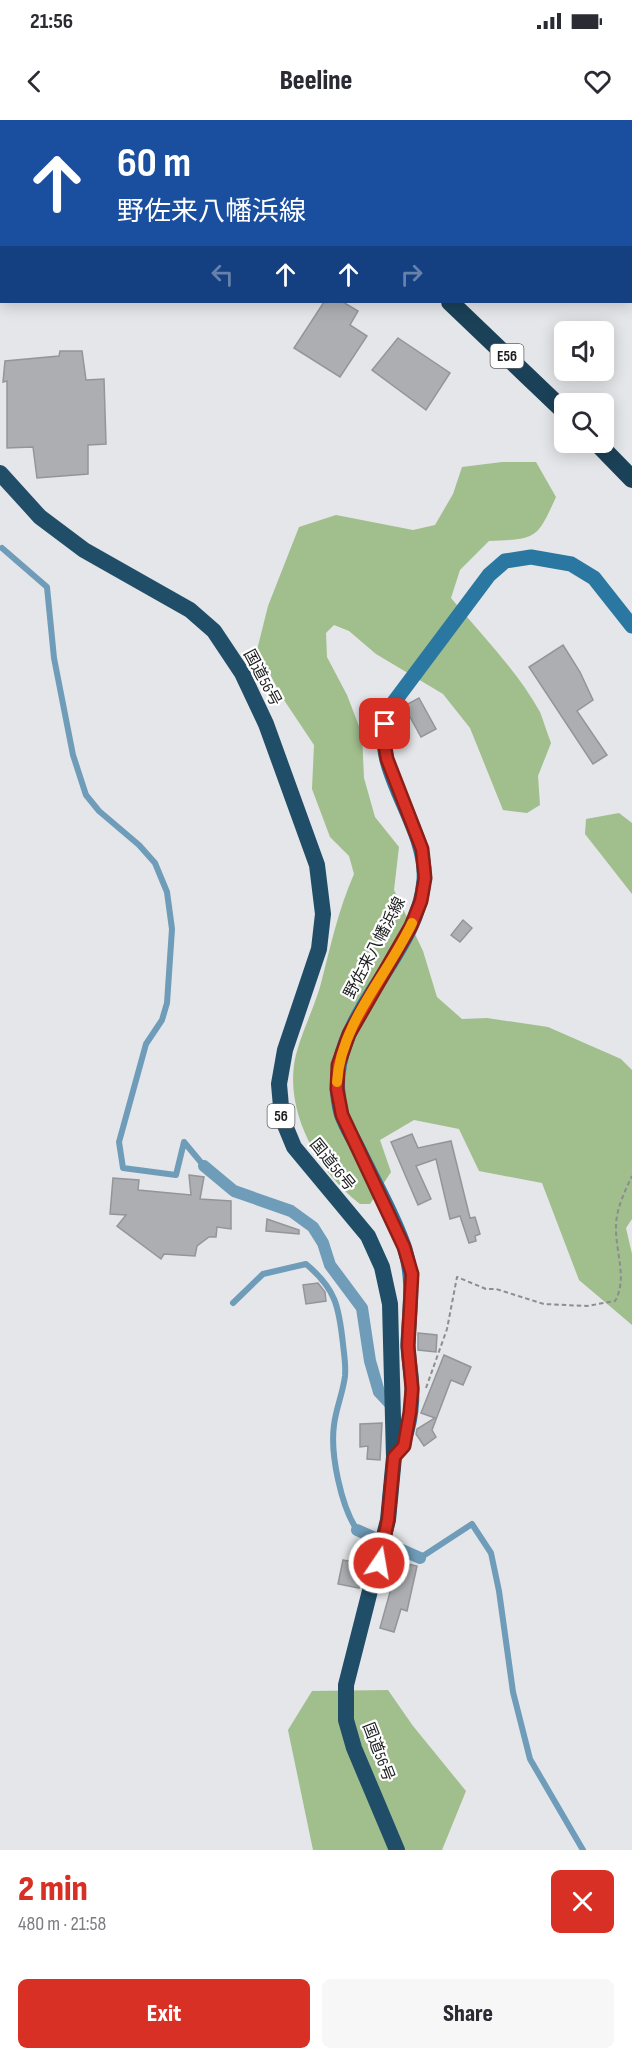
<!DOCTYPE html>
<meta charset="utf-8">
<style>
:root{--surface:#fff;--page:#f7f7f7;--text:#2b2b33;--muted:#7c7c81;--accent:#d93025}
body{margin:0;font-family:"Sofia Sans Condensed","Noto Sans JP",sans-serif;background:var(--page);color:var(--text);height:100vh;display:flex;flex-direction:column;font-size:22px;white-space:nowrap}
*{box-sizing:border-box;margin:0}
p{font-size:20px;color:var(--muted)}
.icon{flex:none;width:33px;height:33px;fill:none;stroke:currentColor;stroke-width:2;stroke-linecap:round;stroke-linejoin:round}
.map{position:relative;height:1730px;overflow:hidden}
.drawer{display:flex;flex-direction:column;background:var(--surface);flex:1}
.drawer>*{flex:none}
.hud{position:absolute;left:0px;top:0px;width:633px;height:183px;box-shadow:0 3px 15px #0003;background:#1a4fa0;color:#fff;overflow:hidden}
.fabs{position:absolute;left:554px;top:201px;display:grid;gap:12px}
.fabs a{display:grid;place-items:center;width:60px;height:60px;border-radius:9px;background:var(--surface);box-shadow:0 3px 15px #0003;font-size:30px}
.pin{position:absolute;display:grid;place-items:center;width:51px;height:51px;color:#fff;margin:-26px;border-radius:12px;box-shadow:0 3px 9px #0006}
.me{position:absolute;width:66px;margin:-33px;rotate:12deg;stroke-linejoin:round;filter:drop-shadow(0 0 4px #0008)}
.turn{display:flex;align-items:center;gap:21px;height:126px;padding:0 18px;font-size:27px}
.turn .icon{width:78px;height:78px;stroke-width:2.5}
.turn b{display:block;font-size:42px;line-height:51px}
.lanes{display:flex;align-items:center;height:57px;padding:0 18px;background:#0003;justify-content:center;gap:30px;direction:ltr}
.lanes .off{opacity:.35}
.round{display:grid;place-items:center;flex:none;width:63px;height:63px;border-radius:9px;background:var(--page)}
.overview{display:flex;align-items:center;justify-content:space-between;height:102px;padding:0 18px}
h1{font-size:36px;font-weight:800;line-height:45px;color:var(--accent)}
.action{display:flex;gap:12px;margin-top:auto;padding:12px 18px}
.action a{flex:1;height:69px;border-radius:9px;background:var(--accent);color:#fff;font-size:24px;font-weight:800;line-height:69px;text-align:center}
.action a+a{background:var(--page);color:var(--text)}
.status{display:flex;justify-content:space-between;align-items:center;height:42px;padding:0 30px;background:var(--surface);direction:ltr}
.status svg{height:16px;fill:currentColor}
header{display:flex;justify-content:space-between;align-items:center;height:78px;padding:0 18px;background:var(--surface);font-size:27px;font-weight:800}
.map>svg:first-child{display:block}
.green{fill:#a1be8d}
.building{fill:#adaeb1;stroke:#939598;stroke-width:1.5}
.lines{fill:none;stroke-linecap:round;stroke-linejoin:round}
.path{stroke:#8c8d8f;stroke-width:2;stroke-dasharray:4.5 3;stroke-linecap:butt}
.service{stroke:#6e9cb9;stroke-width:6}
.minor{stroke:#6e9cb9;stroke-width:12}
.secondary{stroke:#2a77a1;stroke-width:15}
.trunk{stroke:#204e68;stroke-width:16}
.motorway{stroke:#1b4158;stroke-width:18}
.minor-bridge{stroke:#6e9cb9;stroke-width:12}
.route-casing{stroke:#8d1f18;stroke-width:15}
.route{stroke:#d93025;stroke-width:10}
.slow{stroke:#f59e0b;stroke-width:10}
.labels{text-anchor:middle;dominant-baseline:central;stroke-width:4.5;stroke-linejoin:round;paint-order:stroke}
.shield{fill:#fff;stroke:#606162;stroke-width:1.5}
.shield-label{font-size:15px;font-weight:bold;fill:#1c1d1e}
.street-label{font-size:16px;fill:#1c1d1e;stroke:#fff}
</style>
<div class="status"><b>21:56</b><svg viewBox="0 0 49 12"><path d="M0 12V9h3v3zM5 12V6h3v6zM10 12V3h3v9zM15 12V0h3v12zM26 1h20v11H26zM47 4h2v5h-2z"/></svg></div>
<header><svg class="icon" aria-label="back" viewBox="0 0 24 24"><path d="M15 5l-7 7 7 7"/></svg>Beeline<svg class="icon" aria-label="heart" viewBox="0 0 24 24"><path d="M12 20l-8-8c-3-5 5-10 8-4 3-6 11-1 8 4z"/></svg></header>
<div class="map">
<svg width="632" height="1730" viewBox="0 0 632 1730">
<rect width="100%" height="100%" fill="#e4e6e9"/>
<g class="green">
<path d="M 502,342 L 536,342 L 556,377 C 537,419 537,419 489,421 L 460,450 L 451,478 C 481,515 517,550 540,592 C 544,602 547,613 551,623 L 538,656 L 540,685 L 527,693 L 503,690 L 470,608 L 443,574 L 376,534 L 349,511 L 334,505 L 326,513 L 327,537 L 347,575 L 362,614 L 364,658 L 375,697 L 399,727 L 394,770 L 423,831 L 437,877 L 462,899 L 487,898 L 548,907 L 621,939 L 632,950 L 632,1099 L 626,1108 L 632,1134 L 632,1205 L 579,1160 L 542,1063 L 479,1051 L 459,1009 L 414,1000 L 380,1020 L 391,1052 L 370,1084 L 360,1084 C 320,1053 287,997 294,945 C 297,922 313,891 320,867 C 330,829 338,790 354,754 L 349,736 L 330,717 L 312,669 L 314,625 L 282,577 L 257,530 L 268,486 L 299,407 L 336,395 L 413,410 L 435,405 L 453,374 L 462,347 Z"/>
<polygon points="619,693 632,703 632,774 585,714 586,699"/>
<polygon points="388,1570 413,1606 466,1671 442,1730 313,1730 288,1610 312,1571"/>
</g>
<g class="building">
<polygon points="324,182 343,182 358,191 350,205 367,216 340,257 294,228"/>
<polygon points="398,218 450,253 426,290 372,250"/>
<polygon points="60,231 82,231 86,260 104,259 106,324 88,325 88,354 37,358 33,327 7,328 7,261 3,262 5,241 59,236"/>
<polygon points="563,525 580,552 593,580 577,591 607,635 593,644 529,547"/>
<polygon points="419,578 436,609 421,617 404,586"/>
<polygon points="463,800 472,808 460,822 451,815"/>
<polygon points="412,1014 418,1028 451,1021 470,1098 475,1097 480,1114 475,1116 476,1121 469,1123 460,1096 450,1099 436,1039 416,1046 431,1079 418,1085 391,1022"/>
<polygon points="189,1055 204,1057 200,1079 231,1081 231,1109 217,1107 216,1117 209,1117 197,1126 195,1136 164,1134 161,1139 117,1106 126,1095 110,1094 113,1058 139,1060 138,1070 191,1075"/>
<polygon points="267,1099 299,1110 299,1114 266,1111"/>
<polygon points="318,1163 325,1172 326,1181 306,1184 303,1165"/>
<polygon points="418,1213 437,1215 436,1232 418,1230"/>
<polygon points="444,1235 471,1247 463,1265 451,1260 432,1310 436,1317 424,1326 416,1314 417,1309 435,1298 421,1293"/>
<polygon points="382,1303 380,1340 367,1339 368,1326 360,1327 360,1304"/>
<polygon points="343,1440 363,1444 359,1468 338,1464"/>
<polygon points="399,1442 417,1446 407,1491 401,1489 394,1512 380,1508 392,1465 394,1466"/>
</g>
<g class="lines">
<path class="path" d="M 426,1268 L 447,1209 L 457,1157 L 486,1169 L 496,1169 L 544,1184 L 587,1186 L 615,1181 C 628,1159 615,1131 616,1106 C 616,1089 625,1071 632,1056"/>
<g class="service">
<polyline points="2,428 47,467 54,538 73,635 86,675 99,691 139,725 155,743 167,772 172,809 167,883 162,900 146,924 119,1022 123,1048 176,1055 184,1022 204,1046"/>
<path d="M 233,1183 L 263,1154 L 306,1144 C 336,1169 339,1187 343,1224 C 344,1234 346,1245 345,1256 C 343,1273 336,1288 334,1305 C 330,1334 341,1386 357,1410"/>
<polyline points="420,1438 472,1404 491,1433 499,1471 513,1572 530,1639 583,1730"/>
</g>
<polyline class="minor" points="204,1046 234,1071 291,1091 313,1107 323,1123 330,1145 362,1188 370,1241 379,1272 393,1287"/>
<path class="secondary" d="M 394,1337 C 408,1320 412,1292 412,1269 C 412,1254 408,1239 408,1224 C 409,1190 415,1162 405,1129 C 394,1095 374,1062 359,1030 C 353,1018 345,1006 341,993 C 317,903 418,842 424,760 C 428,708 373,651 386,603 C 387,596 391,589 394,582 L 489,455 L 505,441 L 531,437 L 571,444 L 594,458 L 632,506"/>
<polyline class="trunk" points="0,353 40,397 84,430 190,490 214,511 242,553 266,604 317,745 323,794 319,829 285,930 279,964 282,998 294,1027 368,1116 382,1147 390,1184 394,1337 388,1400 346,1565 346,1600 354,1628 397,1730"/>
<g class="motorway">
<polyline points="273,0 274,2"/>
<polyline points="450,182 564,291"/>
<polyline points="596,322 632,359"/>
</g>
<polyline class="minor-bridge" points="357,1410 420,1438"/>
</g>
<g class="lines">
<g class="route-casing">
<polyline id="route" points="379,1443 388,1400 394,1337 404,1326 410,1292 412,1269 408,1226 412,1154 404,1127 342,995 337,969 338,945 349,914 411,806 421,781 425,758 422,729 387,639 384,622 385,604"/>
</g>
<use href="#route" class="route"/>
<path class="slow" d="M 337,962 C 341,902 388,855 412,803"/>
</g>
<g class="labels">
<g class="shield">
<rect x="490.5" y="224" width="33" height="24" rx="4.5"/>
<rect x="267.5" y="984" width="27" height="24" rx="4.5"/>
</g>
<g class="shield-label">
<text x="507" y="236">E56</text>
<text x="281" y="996">56</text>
</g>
<g class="street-label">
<text transform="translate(262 558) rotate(62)">国道56号</text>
<text transform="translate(375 828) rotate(-62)">野佐来八幡浜線</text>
<text transform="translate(332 1045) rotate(51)">国道56号</text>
<text transform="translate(378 1632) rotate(69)">国道56号</text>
</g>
</g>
</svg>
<div class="fabs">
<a><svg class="icon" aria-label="sound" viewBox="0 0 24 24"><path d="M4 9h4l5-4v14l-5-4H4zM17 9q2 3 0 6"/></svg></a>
<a><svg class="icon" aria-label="search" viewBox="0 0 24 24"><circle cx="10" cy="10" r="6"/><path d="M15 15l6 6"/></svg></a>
</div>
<div class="pin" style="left:385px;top:604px;background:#d93025"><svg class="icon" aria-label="arrive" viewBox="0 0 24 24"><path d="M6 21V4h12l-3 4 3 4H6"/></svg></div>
<svg class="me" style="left:379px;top:1443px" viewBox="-20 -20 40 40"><circle r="17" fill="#d93025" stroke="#fff" stroke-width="3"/><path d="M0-11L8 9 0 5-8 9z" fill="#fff"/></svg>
<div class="hud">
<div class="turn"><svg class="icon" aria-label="ahead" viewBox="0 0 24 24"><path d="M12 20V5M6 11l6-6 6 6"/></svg><div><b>60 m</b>野佐来八幡浜線</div></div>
<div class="lanes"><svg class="icon off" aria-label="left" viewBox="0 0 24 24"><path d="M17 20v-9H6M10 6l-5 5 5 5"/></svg><svg class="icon" aria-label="ahead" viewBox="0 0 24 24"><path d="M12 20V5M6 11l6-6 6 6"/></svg><svg class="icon" aria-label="ahead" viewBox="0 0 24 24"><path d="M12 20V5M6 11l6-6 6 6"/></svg><svg class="icon off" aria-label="right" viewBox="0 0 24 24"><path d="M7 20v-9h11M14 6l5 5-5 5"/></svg></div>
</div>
</div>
<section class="drawer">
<div class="overview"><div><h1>2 min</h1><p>480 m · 21:58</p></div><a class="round" style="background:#d93025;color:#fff"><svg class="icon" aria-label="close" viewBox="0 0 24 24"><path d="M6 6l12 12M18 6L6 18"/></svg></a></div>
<div class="action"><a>Exit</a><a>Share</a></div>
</section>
